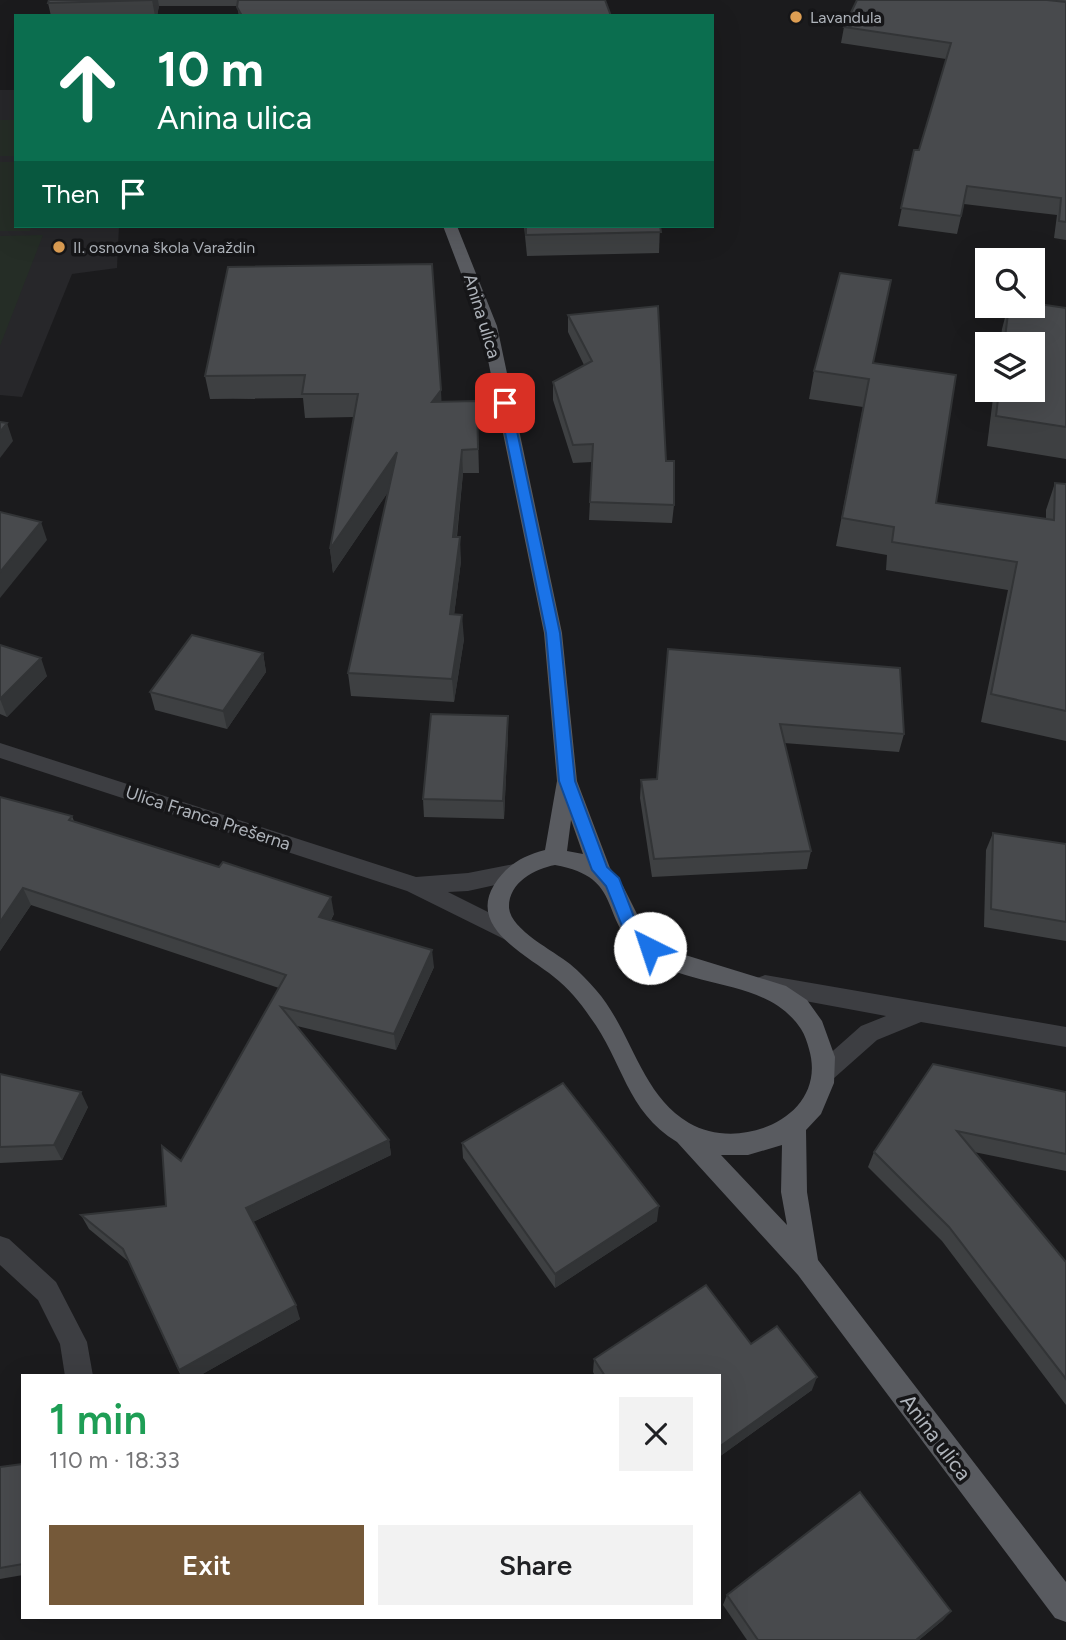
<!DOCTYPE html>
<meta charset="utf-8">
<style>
:root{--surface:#fff;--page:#f2f2f2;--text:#202124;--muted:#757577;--accent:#755939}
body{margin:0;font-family:Figtree,sans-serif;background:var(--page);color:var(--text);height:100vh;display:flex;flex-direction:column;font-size:26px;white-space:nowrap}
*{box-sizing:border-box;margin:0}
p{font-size:23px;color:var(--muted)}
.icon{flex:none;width:38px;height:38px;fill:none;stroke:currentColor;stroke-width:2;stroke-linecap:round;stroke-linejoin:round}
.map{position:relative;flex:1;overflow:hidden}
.panel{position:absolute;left:21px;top:1374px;width:700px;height:245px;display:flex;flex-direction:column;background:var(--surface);border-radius:0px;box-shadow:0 7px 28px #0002}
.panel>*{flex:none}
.guide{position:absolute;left:14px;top:14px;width:700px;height:214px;border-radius:0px;box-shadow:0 7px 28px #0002;background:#0b6e4f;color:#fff;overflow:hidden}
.controls{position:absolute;left:975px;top:248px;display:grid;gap:14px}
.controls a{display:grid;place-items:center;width:70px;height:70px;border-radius:0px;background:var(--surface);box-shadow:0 7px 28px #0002;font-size:35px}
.pin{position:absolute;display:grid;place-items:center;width:60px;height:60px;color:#fff;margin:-30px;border-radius:14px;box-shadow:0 4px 10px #0006}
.me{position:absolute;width:77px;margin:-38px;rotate:319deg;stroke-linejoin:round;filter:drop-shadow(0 0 5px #0008)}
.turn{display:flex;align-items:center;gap:24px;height:147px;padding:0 28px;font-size:32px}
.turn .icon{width:91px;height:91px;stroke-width:2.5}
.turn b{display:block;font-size:49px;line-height:60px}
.then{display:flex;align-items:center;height:66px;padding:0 28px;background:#0003;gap:14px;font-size:26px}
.round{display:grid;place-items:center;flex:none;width:74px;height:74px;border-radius:0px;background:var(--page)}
.head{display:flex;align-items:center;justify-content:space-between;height:119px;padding:0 28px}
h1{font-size:42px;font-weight:600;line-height:52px;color:#1e9e55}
.cta{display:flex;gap:14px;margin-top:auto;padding:14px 28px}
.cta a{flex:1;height:80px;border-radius:0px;background:var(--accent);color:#fff;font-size:28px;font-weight:600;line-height:80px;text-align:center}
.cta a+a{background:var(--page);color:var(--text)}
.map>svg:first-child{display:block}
.built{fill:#27272a}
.green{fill:#252d26}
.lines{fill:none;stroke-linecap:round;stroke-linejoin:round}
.minor{fill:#3d3e42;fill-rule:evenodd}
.major{fill:#595b60;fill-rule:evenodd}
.wall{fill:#3e4042}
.shaded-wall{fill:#323436}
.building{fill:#484a4d;stroke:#323436;stroke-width:2}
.route{fill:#1a73e8;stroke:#114b97;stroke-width:2}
.poi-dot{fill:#dd9e53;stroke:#161618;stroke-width:2.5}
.labels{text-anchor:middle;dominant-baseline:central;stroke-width:7;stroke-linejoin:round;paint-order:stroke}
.far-poi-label{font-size:16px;fill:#afb4bb;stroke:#161618;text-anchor:start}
.street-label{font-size:18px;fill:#afb4bb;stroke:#161618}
.near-street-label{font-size:21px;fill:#afb4bb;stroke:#161618}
</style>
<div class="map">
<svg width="1066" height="1640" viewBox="0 0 1066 1640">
<rect width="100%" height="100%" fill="#1b1b1d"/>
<polygon class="built" points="0,90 16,90 16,226 119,226 117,268 72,274 22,397 0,395"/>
<g class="green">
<rect x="0" y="120" width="16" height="36"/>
<polygon points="0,162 16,162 16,226 32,226 30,231 0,231"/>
<polygon points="43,235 0,346 0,236"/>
</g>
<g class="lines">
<g class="minor">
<polygon points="0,743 416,877 468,873 514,864 522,867 525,873 522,879 468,891 448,892 518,927 521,933 518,939 510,942 407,891 0,758"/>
<polygon points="765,975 1066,1027 1066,1047 921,1022 877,1040 833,1079 825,1082 817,1079 813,1072 817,1065 861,1026 886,1016 757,992 754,985 757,978"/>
<polygon points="0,1236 9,1239 56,1282 87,1342 93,1376 65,1376 60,1344 38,1300 0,1265"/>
</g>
<path class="major" d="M 443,226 L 457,226 L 497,326 L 562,633 L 577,781 L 610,868 L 623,886 L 644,928 L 659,941 L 682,954 L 786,986 L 807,1000 L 822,1021 L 835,1057 L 834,1083 L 821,1114 L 806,1130 L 807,1192 L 818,1260 L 1066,1582 L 1066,1622 L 1055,1618 L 798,1275 L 677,1142 C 626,1111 623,1061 590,1017 C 580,1002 568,988 554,977 C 527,955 468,928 494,885 C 507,865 522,856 545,850 L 557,781 L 544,633 L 481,326 ZM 571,820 L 583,854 L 567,851 ZM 555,865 C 626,878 597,918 642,954 C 689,991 766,976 801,1029 C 805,1035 807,1042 809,1049 C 829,1117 740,1153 689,1123 C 640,1094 632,1031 596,990 C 588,981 580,972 570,964 C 554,951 511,930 509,908 C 508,883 534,869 555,865 ZM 782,1145 L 781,1192 L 787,1225 L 721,1155 L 748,1155 Z"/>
</g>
<g class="wall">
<polygon points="49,0 605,0 611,16 239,16 237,6 159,6 157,16 51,16 48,3"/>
<polygon points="857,0 1066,0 1066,240 1054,238 1057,215 964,204 957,234 898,226 914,150 919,150 946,59 841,43 844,27"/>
<polygon points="524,226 660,226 659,253 527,256"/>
<polygon points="228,267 441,402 477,401 479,473 463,473 457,537 461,561 454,615 464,639 454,702 351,696 348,673 388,492 333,573 330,549 354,417 305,418 303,398 210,399 205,376"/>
<polygon points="1008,306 1066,308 1066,459 987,446 994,390 1032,390 1032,345 1000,345 1002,329"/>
<polygon points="568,315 666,461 674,505 672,523 589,520 592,462 573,463 553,400 553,382 584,365 568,332"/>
<polygon points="873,363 936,503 1046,519 1046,510 1055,483 1066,484 1066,741 981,722 1008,590 886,570 887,555 836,546 863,407 809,399 814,371"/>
<polygon points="0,645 47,676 7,717 0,714"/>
<polygon points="668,649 904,734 899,752 784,743 811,851 807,869 652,877 640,798 641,780 657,779"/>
<polygon points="263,653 266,672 227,729 155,710 150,692"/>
<polygon points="508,716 508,734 504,819 424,817 423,799"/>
<polygon points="0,797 72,816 74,821 334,914 331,920 434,967 396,1050 297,1026 389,1140 391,1155 253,1222 300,1319 199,1376 181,1376 129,1262 89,1229 81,1215 166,1206 181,1161 279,988 31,905 0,951"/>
<polygon points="993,833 1066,844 1066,941 984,927 986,850"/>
<polygon points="0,1074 88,1107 62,1160 0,1163"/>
<polygon points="1066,1092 1066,1171 974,1152 1066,1262 1066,1405 942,1241 868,1167 874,1152"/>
<polygon points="462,1143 657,1221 555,1288 463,1158"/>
<polygon points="751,1344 812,1390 719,1457 719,1376 595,1376 593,1372 594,1359"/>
<polygon points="23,1464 23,1575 0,1579 0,1467"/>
<polygon points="727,1595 951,1611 943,1620 919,1640 747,1640 723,1605"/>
</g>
<g class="shaded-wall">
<polygon points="152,0 158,0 159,6 157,16 155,16"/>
<polygon points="441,390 442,413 432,402"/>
<polygon points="7,423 13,441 0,458 0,432"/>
<polygon points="462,450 463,473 454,561 453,537"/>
<polygon points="397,452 399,476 333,573 330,549"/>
<polygon points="41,522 47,540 0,598 0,572"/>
<polygon points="460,537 461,561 451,638 450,614"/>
<polygon points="462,615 464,639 454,702 452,679"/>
<polygon points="263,653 266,672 227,729 223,711"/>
<polygon points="41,658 47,676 7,717 0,699"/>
<polygon points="508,716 508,734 504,819 503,801"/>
<polygon points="23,888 31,905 0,951 0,922"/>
<polygon points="331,897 334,914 322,934 319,917"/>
<polygon points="432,950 434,967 396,1050 394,1034"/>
<polygon points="81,1092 88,1107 62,1160 54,1145"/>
<polygon points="389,1140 391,1155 251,1223 246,1208"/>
<polygon points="659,1206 657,1221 555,1288 555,1274"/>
<polygon points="296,1305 300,1319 199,1376 181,1376 179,1370"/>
<polygon points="817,1377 812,1390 719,1457 719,1447"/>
<polygon points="951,1611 943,1620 919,1640 916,1640"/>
</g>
<g class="building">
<polygon points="49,0 152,0 48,3"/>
<polygon points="238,0 605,0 611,16 242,16 237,7"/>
<polygon points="857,0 1047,0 1066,2 1066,222 1059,221 1061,198 967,186 961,216 901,208 914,150 919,150 951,43 844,27"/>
<polygon points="526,226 660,226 661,232 526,235"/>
<polygon points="432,264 441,390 432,402 477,401 478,449 462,450 453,537 460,537 450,614 462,615 452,679 348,673 397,452 330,549 358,394 302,394 305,375 205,376 228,267"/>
<polygon points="840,273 891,280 873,363 956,375 936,503 1054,520 1055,483 1066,484 1066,711 991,694 1017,562 892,542 894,527 842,518 869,379 814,371"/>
<polygon points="1032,303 1066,308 1066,427 996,416 999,390 1032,390 1032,345 1004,345 1009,306 1032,306"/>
<polygon points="658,306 666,461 674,461 674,505 590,502 593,444 573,445 553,382 592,361 568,315"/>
<polygon points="0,422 7,423 0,432"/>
<polygon points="0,512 41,522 0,572"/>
<polygon points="192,635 263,653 223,711 150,692"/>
<polygon points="0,645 41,658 0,699"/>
<polygon points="668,649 900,668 904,734 780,724 811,851 654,859 641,780 657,779"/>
<polygon points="431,714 508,716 503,801 423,799"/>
<polygon points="0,797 72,816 69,820 219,867 223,862 331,897 319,917 432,950 394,1034 281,1007 389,1140 246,1208 296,1305 179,1370 123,1249 81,1215 166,1206 162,1146 181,1161 286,975 23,888 0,922"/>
<polygon points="993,833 1066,844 1066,922 991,909"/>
<polygon points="933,1064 1066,1092 1066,1154 957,1131 1066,1262 1066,1379 949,1227 874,1152"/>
<polygon points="0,1074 81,1092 54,1145 0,1147"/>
<polygon points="563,1083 659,1206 555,1274 462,1143"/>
<polygon points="706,1285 751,1344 777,1326 817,1377 719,1447 719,1376 605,1376 594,1359"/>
<polygon points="23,1464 23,1564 0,1568 0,1467"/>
<polygon points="860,1492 951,1611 916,1640 758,1640 727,1595"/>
</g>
<polygon class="route" points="505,399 511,403 560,633 575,781 607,867 619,878 636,922 658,948 656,953 644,953 624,931 606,886 592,870 559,781 546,633 499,403"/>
<g class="poi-dot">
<circle cx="796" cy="17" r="7"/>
<circle cx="59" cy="247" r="7"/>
</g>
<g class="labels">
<g class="far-poi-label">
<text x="810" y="17">Lavandula</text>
<text x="73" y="247">II. osnovna škola Varaždin</text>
</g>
<g class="street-label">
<text transform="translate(482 316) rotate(73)">Anina ulica</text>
<text transform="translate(208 818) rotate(18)">Ulica Franca Prešerna</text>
</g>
<g class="near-street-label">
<text transform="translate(936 1437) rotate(53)">Anina ulica</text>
</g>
</g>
</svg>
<div class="controls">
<a><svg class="icon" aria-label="search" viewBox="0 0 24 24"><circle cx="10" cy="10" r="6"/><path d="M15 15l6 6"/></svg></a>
<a><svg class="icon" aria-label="layers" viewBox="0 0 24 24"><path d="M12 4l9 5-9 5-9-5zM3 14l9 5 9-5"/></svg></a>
</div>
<div class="pin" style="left:505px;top:403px;background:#d93025"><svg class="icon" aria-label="arrive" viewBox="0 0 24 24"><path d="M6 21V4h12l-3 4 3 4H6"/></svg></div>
<svg class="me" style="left:650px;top:948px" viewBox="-20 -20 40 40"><circle r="19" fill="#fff"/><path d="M0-13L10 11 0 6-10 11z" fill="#1a73e8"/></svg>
<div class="guide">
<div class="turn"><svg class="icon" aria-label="ahead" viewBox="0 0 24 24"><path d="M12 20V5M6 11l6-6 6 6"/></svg><div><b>10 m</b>Anina ulica</div></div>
<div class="then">Then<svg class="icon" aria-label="arrive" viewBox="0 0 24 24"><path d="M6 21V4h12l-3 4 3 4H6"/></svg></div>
</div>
<section class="panel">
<div class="head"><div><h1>1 min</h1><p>110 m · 18:33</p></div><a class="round"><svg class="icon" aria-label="close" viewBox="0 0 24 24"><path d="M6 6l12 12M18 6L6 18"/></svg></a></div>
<div class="cta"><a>Exit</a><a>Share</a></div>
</section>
</div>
